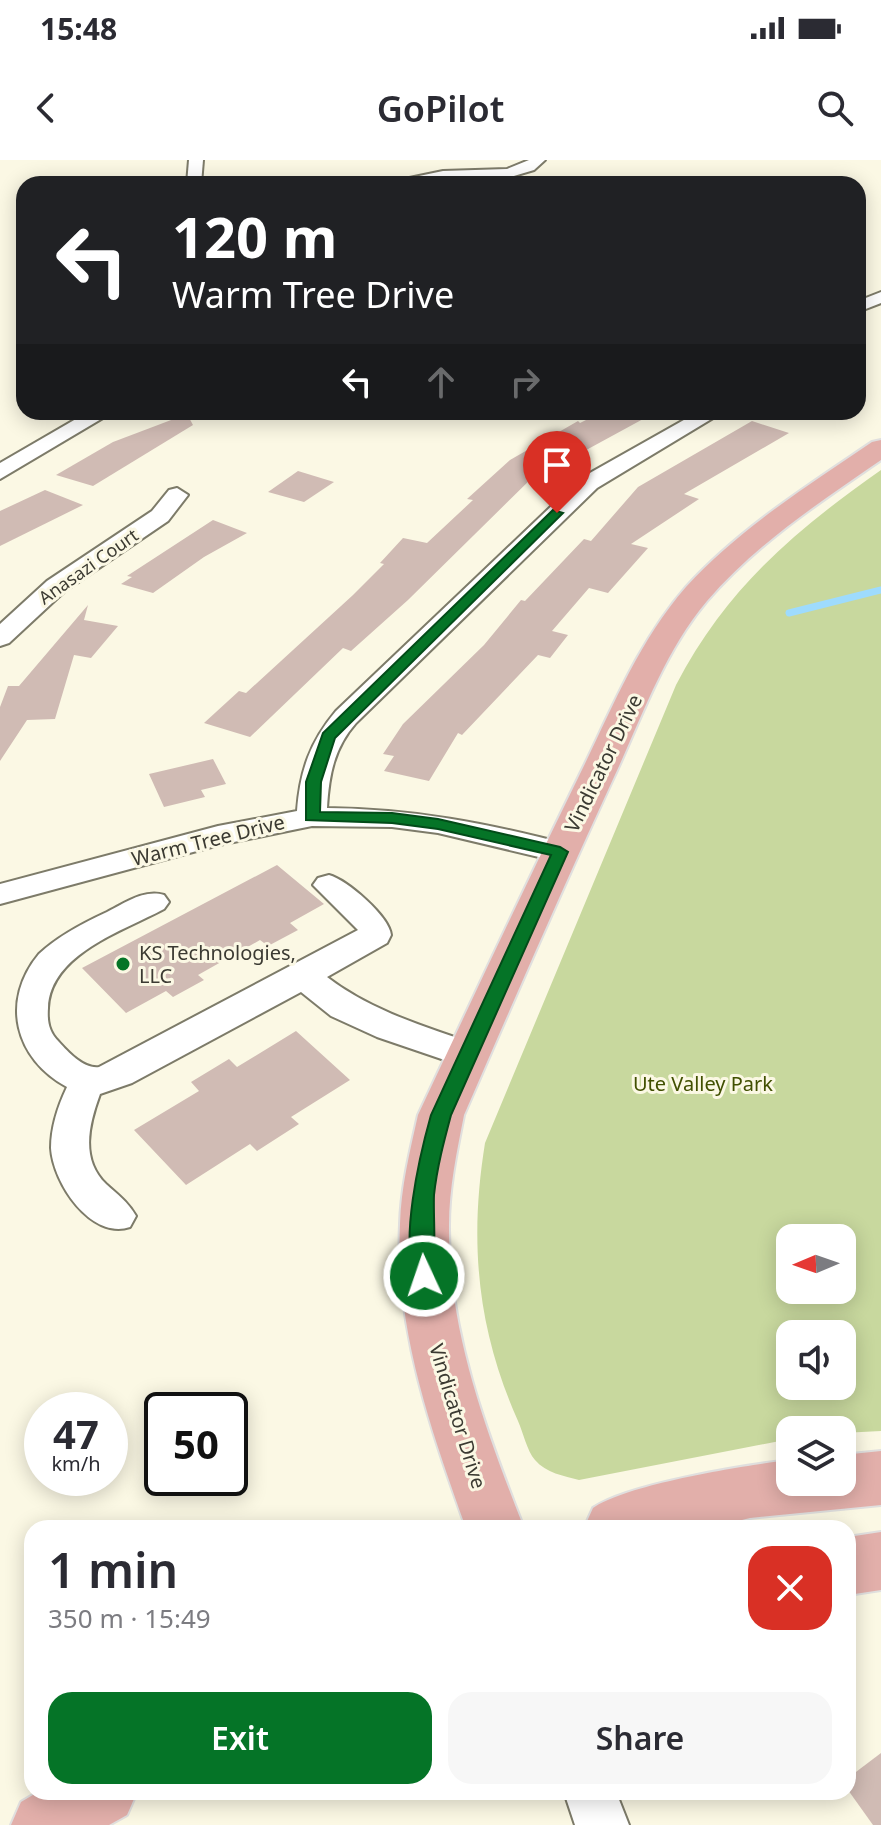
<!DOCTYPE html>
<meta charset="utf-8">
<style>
:root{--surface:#fff;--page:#f7f7f7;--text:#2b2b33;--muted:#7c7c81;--accent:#057427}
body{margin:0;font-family:"Noto Sans",sans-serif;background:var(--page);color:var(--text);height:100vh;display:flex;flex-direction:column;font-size:30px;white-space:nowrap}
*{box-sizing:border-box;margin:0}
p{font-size:26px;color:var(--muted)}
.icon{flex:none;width:44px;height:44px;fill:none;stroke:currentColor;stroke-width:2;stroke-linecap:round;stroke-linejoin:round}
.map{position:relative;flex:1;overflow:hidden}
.side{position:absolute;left:24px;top:1360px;width:832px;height:280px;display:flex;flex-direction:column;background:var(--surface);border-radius:24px;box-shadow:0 4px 20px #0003}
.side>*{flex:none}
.top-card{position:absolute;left:16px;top:16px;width:850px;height:244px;border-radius:24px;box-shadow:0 4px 20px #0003;background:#202124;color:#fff;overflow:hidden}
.needle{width:52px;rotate:268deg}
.tools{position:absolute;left:776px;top:1064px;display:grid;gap:16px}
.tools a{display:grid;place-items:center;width:80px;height:80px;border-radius:16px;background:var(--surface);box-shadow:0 4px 20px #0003;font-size:40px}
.speed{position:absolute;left:24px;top:1232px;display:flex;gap:16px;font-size:40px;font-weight:700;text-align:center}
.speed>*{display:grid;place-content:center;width:104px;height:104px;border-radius:50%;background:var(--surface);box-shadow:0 4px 20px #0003;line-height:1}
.speed small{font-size:20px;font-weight:400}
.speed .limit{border:4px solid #111;border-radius:12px;background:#fff;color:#111}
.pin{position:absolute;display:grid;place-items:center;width:68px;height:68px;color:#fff;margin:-82px -34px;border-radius:50% 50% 50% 0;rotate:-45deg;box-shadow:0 0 8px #0007}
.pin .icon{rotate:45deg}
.me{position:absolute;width:88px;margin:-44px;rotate:357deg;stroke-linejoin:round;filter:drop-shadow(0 0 6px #0008)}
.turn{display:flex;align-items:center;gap:28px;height:168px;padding:0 24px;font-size:36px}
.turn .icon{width:104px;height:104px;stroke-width:2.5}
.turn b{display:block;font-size:56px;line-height:68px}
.lanes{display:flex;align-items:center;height:76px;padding:0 24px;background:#0003;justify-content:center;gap:40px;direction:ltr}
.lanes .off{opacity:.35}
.round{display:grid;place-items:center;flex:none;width:84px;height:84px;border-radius:24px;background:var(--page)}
.overview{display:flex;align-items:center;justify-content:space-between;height:136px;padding:0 24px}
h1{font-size:48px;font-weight:600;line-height:60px}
.cta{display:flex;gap:16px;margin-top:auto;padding:16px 24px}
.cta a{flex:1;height:92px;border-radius:24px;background:var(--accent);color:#fff;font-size:32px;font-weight:600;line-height:92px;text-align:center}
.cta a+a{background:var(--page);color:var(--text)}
.status{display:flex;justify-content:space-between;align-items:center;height:56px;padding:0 40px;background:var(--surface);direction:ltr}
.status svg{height:22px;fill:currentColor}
header{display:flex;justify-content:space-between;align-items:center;height:104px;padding:0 24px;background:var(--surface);font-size:36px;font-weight:600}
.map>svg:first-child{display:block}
.green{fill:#c8d89e;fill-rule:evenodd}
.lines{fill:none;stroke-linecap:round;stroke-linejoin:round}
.stream{stroke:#9edbfd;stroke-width:7}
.building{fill:#d0bbb4}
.minor-casing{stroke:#7d7b69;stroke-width:4}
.major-casing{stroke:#e0dfde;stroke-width:4}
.minor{fill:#fff;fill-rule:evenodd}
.major{fill:#e2afaa;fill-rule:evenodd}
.route{fill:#057427;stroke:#034b19;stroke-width:2}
.poi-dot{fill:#057427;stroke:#fbf8e4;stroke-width:3}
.labels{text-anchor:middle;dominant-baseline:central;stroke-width:6;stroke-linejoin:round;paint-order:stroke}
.far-street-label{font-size:18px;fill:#3b3a32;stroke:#fbf8e4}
.street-label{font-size:20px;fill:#3b3a32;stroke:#fbf8e4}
.poi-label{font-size:20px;fill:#3b3a32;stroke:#fbf8e4;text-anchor:start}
.park-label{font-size:20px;fill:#415001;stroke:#fbf8e4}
</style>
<div class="status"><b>15:48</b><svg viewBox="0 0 49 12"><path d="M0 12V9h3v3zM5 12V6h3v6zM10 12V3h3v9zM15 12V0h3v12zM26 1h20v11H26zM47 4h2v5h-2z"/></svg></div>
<header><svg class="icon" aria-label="back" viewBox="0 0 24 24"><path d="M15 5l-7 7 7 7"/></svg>GoPilot<svg class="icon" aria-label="search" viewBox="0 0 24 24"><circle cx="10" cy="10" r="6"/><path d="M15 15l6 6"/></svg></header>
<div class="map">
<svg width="881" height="1665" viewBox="0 0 881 1665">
<rect width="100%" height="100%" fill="#fbf8e4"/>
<path class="green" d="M 881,310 L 881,1271 L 842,1273 L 842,1270 L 790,1270 L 790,1279 L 579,1320 C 564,1316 546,1313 535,1300 C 527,1291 523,1272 518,1261 C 477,1169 469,1082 485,983 L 676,525 C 726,429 793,372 881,310 ZM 790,1078 L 842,1078 L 842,1130 L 790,1130 ZM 790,1174 L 842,1174 L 842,1226 L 790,1226 Z"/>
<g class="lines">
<polyline class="stream" points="789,453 881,430"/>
</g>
<g class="building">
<polygon points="602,252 656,252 544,313 539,311 408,440 351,491 343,488 250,577 204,563 239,531 246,533 353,435 384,404 380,403 403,378 427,383 473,340 467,339 510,300 578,261 580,263"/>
<polygon points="187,254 193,265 93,326 56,315 113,282"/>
<polygon points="752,261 789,273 684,334 699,339 631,384 648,388 608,433 589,428 552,471 568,475 550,498 538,495 462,575 458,573 429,621 384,611 394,596 383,594 403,564 484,485 521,440 525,441 584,379 591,381 638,327"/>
<polygon points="298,311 334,322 304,342 268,332"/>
<polygon points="45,330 83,345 0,386 0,351"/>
<polygon points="213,360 247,373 204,397 153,433 121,424 132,417 127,416"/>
<polygon points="88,445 84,460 118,466 91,498 74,495 55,559 27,560 0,601 0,547 8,526 19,526"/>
<polygon points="213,599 226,624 201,630 205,637 164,647 149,614"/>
<polygon points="277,705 324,744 290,763 298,770 268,786 260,780 198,815 204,820 173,837 166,831 126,853 82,808"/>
<polygon points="296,871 350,920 291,957 299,964 257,991 250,984 186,1025 134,970 199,931 191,922 229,899 237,907"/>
<polygon points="881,1593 881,1665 873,1665 848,1630 848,1618"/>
</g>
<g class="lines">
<g class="minor-casing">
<g id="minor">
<polygon points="189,0 203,0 201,24 187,24"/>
<polygon points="529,0 545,0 534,10 507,18 393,24 395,21 443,11 507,9"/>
<polygon points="881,132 881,143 858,152 858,141"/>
<polygon points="88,252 113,252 0,319 0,303"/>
<path d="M 698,252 L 723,252 L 597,328 L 356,563 C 334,588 329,615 327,648 C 414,649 487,663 571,685 L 575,692 L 571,699 L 560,702 L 438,673 L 392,667 L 312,666 L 219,685 L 0,744 L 0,724 L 218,666 L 297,651 C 300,611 310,582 336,551 L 581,318 Z"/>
<polygon points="177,328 188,335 168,361 65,431 9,483 0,486 0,464 47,421 152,351 169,330"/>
<path d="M 329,715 C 347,720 389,756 391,775 L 387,783 L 327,817 C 373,852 426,867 481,886 L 486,895 L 481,904 L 468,908 L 377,877 L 331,856 L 301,832 L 132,923 L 100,934 C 89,964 80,999 106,1024 C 117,1034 128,1042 136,1056 L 130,1067 C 91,1080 53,1023 51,988 C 51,967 58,946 67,927 C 15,899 0,841 39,794 C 58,776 83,763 107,752 C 125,743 144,729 164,735 L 169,742 L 164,749 C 123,771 50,794 48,848 C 47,862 49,872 59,882 C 69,893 84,909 99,907 L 358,770 L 313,725 L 318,718 Z"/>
<polygon points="564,1632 616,1632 629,1665 575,1665"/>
</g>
</g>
<g class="major-casing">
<g id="major">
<path d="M 881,280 L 881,300 C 820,342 756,384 707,441 C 664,492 642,557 614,617 C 562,729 513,842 464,955 C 457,991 449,1028 449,1065 C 448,1171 486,1271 524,1368 L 466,1368 C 431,1270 395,1169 400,1064 C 401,1027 410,991 418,955 C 471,842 524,728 579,616 C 611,551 638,482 686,427 C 739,369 807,326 872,282 Z"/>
<path d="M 881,1291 L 881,1345 L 750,1358 L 710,1368 L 584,1368 L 593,1348 C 627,1324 746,1305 790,1300 L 790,1322 L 842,1322 L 842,1295 Z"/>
<polygon points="881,1372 881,1430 848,1435 848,1377"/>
<polygon points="38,1632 137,1632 127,1655 109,1665 11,1665 21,1642"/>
</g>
</g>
<use href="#minor" class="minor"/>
<use href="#major" class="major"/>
</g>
<path class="route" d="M 553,350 L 563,353 L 335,578 L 321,622 L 320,652 L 392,653 L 438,659 L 560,687 L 568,692 L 451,955 C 444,981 437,1007 434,1035 C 433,1052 437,1113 432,1123 L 424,1125 L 417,1123 C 398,1086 420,994 431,955 L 551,695 L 438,669 L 392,663 L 306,660 L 306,622 L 323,573 Z"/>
<circle class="poi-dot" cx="123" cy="804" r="8"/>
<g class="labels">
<g class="far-street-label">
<text transform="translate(88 406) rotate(-35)">Anasazi Court</text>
</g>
<g class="street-label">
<text transform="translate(603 603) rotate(-64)">Vindicator Drive</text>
<text transform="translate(208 680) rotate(-14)">Warm Tree Drive</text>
<text transform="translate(458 1256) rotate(73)">Vindicator Drive</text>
</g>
<g class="poi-label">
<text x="139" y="792">KS Technologies,<tspan x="139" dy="23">LLC</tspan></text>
</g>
<g class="park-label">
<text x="703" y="923">Ute Valley Park</text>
</g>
</g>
</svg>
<div class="tools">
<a><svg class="needle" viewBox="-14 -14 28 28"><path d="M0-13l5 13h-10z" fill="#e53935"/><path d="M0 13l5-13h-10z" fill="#7c7c81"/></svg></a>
<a><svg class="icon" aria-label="sound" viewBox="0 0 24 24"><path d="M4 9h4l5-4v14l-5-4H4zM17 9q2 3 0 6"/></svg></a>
<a><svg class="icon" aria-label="layers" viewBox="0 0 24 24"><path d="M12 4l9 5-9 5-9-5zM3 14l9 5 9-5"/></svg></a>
</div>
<div class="speed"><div>47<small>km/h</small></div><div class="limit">50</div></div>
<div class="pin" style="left:557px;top:353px;background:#d93025"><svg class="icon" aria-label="arrive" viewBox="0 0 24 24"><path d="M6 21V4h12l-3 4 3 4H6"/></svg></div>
<svg class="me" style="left:424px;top:1116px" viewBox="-20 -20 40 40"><circle r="17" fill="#057427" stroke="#fff" stroke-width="3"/><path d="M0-11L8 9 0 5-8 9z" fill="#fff"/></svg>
<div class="top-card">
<div class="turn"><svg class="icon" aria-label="left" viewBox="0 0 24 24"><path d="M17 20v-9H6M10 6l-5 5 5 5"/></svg><div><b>120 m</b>Warm Tree Drive</div></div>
<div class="lanes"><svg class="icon" aria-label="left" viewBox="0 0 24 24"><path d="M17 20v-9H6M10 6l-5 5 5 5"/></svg><svg class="icon off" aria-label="ahead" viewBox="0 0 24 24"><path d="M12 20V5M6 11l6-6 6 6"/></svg><svg class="icon off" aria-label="right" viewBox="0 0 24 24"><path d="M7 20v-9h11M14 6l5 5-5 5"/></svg></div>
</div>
<section class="side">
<div class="overview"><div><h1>1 min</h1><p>350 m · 15:49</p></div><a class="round" style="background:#d93025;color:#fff"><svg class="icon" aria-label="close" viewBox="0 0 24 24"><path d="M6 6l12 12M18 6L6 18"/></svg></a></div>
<div class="cta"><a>Exit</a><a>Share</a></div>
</section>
</div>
